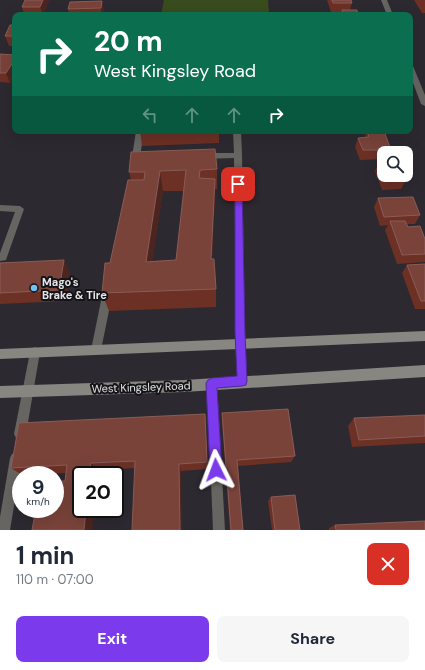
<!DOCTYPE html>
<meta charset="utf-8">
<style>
:root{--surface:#fff;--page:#f6f6f7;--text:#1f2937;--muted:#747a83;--accent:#7c3aed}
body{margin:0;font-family:"DM Sans",sans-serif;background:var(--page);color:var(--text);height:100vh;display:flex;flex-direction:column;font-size:15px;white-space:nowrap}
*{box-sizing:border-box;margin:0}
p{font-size:13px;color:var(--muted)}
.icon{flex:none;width:22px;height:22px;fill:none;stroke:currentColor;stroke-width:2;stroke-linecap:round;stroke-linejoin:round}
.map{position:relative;height:530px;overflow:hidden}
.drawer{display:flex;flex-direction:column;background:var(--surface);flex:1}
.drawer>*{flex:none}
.banner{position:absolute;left:12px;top:12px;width:401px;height:122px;border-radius:8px;box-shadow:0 4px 16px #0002;background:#0b6e4f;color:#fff;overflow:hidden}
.fabs{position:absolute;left:377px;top:146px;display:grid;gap:8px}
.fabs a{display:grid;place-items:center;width:36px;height:36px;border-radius:8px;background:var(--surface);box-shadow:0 4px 16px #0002;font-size:20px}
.speed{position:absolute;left:12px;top:466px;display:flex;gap:8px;font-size:20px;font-weight:700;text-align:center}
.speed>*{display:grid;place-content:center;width:52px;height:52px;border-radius:50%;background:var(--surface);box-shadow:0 4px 16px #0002;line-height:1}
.speed small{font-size:10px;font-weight:400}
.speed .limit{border:2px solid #111;border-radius:6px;background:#fff;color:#111}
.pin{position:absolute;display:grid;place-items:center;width:34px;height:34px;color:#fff;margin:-17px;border-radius:8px;box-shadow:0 2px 6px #0006}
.me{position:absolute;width:44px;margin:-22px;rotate:357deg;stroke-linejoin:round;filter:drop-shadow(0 0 3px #0008)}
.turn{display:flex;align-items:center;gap:14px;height:84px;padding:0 16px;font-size:18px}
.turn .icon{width:52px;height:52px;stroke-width:2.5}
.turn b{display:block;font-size:28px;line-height:34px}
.lanes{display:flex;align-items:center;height:38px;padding:0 16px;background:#0003;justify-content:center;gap:20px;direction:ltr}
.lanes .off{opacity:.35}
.round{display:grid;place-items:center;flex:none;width:42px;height:42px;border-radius:8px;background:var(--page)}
.overview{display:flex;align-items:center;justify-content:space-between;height:68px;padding:0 16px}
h1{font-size:24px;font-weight:700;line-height:30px}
.primary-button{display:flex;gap:8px;margin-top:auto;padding:8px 16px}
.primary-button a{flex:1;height:46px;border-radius:8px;background:var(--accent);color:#fff;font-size:16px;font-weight:700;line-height:46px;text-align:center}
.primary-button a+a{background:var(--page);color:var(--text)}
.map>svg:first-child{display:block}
.green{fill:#384c1e}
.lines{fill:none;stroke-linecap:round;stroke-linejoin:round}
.lane{fill:#666562;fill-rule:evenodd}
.street{fill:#666562;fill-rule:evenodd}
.secondary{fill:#878680;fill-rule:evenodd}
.wall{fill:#6c3025;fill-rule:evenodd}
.shaded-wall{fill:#4d2520}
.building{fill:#79433a;stroke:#8a5c56;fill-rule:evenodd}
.route{fill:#7c3aed;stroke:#51269a}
.poi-dot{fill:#70c2f4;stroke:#141316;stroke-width:1.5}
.labels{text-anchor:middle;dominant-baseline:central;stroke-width:4;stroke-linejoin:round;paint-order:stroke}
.poi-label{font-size:11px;font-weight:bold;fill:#e6e5ea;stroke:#141316;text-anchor:start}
.street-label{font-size:11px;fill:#e6e5ea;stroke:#141316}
</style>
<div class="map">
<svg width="425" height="530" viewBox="0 0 425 530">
<rect width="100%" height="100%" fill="#2c2930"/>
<polygon class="green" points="164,0 268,0 269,15 161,15"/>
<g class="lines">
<g class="lane">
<polygon points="136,131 144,131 139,163 135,166 131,163"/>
<polygon points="233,131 241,131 242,155 245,333 247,381 246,385 242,386 238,385 237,381 234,158 203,159 199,156 203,153 234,153"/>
<polygon points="0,205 20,206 24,209 7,257 6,260 0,261 0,253 15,212 0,211"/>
<polygon points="108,287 111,288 113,291 101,350 100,353 96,355 92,353 91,350 103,291 105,288"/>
<polygon points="35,347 39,349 40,352 26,434 24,438 20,440 16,438 14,434 30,352 31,349"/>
<polygon points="212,378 216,379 217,383 225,530 213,530 207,383 208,379"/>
<polygon points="16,452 20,454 22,458 10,530 0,530 0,517 10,458 12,454"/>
</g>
<g class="street">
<polygon points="381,0 387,0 393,15 387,15"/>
<polygon points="410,64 413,66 425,95 425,106 421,104 410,75"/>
</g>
<g class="secondary">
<polygon points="425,331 425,341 0,359 0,349"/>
<polygon points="425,365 425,377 184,392 0,398 0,386 184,380"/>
</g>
</g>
<g class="wall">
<polygon points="49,0 43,15 24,15 22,7"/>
<polygon points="327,0 351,0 352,3 350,10 358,15 341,15 341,12 331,12"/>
<polygon points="414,0 425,0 425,13 422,13"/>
<polygon points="102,1 104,11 103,15 69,15 68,9"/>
<polygon points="15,25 15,46 9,46 5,36"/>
<polygon points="0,54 15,55 15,74 10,83 0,82"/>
<polygon points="140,131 219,131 219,143 142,146"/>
<polygon points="356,131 384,131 391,150 390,153 384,153 384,159 360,160 355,147 358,138 365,138 366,132 356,132"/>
<polygon points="379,162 406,180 401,189 382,190 375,171"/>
<path d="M 217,169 L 217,189 L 215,189 L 212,259 L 216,289 L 216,307 L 109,311 L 102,293 L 131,180 L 129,172 ZM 163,191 L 184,191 L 176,260 L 152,261 Z"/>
<polygon points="378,198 420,215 415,224 407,224 408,227 425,239 425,262 397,264 385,230 388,225 380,226 374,207"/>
<polygon points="0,263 70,272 65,301 0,304"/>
<polygon points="425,264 425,309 415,309 402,273 407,265"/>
<polygon points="222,413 295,456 291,462 238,466 243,530 230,530 222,421"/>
<polygon points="205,414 207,469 181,471 135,468 98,470 97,475 81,475 65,481 66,473 22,475 11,468"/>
<polygon points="425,415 425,443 352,447 348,426 354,418"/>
<polygon points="271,497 300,530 272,530 268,501"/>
<polygon points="335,525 425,530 329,530 329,528"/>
</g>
<g class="shaded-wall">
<polygon points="43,0 49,0 43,15 40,7"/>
<polygon points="102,1 104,11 103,15 102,15 101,8"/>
<polygon points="15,59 15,74 10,83 6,73"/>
<polygon points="160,171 163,191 150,280 146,262"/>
<polygon points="215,179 215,199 211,277 211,259"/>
<polygon points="64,260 70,272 65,301 59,290"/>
<polygon points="91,463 98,470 97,475 89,475"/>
<polygon points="179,464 181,471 182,530 180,530"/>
<polygon points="86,509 94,509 92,530 84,530"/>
</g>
<g class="building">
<polygon points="25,0 43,0 40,7 22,7"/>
<polygon points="332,0 351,0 352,3 333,3"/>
<polygon points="102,1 101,8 68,9 70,2"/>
<polygon points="342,10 357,10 358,15 343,15"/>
<polygon points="10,25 15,25 15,36 5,36"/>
<polygon points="0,54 15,55 15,59 6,73 0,73"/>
<polygon points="367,131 384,131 391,150 363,150 358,138 369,137"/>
<path d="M 215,149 L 217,169 L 200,170 L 199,178 L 215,179 L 211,259 L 214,259 L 216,289 L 102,293 L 105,263 L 110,263 L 128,180 L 144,180 L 145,172 L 129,172 L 131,152 ZM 186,170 L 176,260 L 146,262 L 160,171 Z"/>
<polygon points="379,162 384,162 384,175 404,175 406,180 386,181"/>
<polygon points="413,197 420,215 384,217 378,198"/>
<polygon points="390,221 405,221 408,227 420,226 425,239 425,254 402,255"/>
<polygon points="64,260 59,290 0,293 0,263"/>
<polygon points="425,264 425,301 421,301 407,265"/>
<polygon points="288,409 295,456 237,460 243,530 231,530 222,413"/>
<polygon points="205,414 207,462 179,464 180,530 132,530 135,461 91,463 89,475 81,475 81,509 86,509 84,530 32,530 36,509 55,509 55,481 65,481 67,465 11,468 19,423"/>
<polygon points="425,415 425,436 359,440 354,418"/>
<polygon points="295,495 300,530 275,530 271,497"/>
<polygon points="425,521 425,530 336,530 335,525"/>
</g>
<polygon class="route" points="235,182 241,182 242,184 245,333 247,381 246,385 242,386 217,388 222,470 220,474 216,476 212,474 210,470 206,383 208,380 212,378 237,376 235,333"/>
<circle class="poi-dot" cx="34" cy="288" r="4"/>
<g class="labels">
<g class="poi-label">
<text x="42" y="282">Mago's<tspan x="42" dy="13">Brake &amp; Tire</tspan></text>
</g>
<g class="street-label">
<text transform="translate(141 387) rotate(-2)">West Kingsley Road</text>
</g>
</g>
</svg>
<div class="fabs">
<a><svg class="icon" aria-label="search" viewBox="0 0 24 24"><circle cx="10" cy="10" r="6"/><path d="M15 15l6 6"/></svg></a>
</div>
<div class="speed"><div>9<small>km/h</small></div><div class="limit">20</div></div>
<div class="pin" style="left:238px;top:184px;background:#d93025"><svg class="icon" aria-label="arrive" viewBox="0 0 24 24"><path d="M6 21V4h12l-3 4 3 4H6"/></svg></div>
<svg class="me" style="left:216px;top:470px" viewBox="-20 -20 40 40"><path d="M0-17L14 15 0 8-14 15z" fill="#7c3aed" stroke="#fff" stroke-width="4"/></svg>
<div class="banner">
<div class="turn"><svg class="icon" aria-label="right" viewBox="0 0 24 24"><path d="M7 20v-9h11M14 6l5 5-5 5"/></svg><div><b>20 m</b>West Kingsley Road</div></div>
<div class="lanes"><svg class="icon off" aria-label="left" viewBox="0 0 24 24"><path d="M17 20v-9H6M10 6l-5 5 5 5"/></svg><svg class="icon off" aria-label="ahead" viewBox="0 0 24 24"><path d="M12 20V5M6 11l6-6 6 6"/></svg><svg class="icon off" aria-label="ahead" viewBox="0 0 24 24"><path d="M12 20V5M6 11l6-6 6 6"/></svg><svg class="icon" aria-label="right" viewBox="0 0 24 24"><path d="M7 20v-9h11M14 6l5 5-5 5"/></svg></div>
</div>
</div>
<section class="drawer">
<div class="overview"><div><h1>1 min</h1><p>110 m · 07:00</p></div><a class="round" style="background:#d93025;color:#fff"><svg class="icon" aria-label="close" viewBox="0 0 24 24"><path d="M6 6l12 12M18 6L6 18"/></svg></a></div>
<div class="primary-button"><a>Exit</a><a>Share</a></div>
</section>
